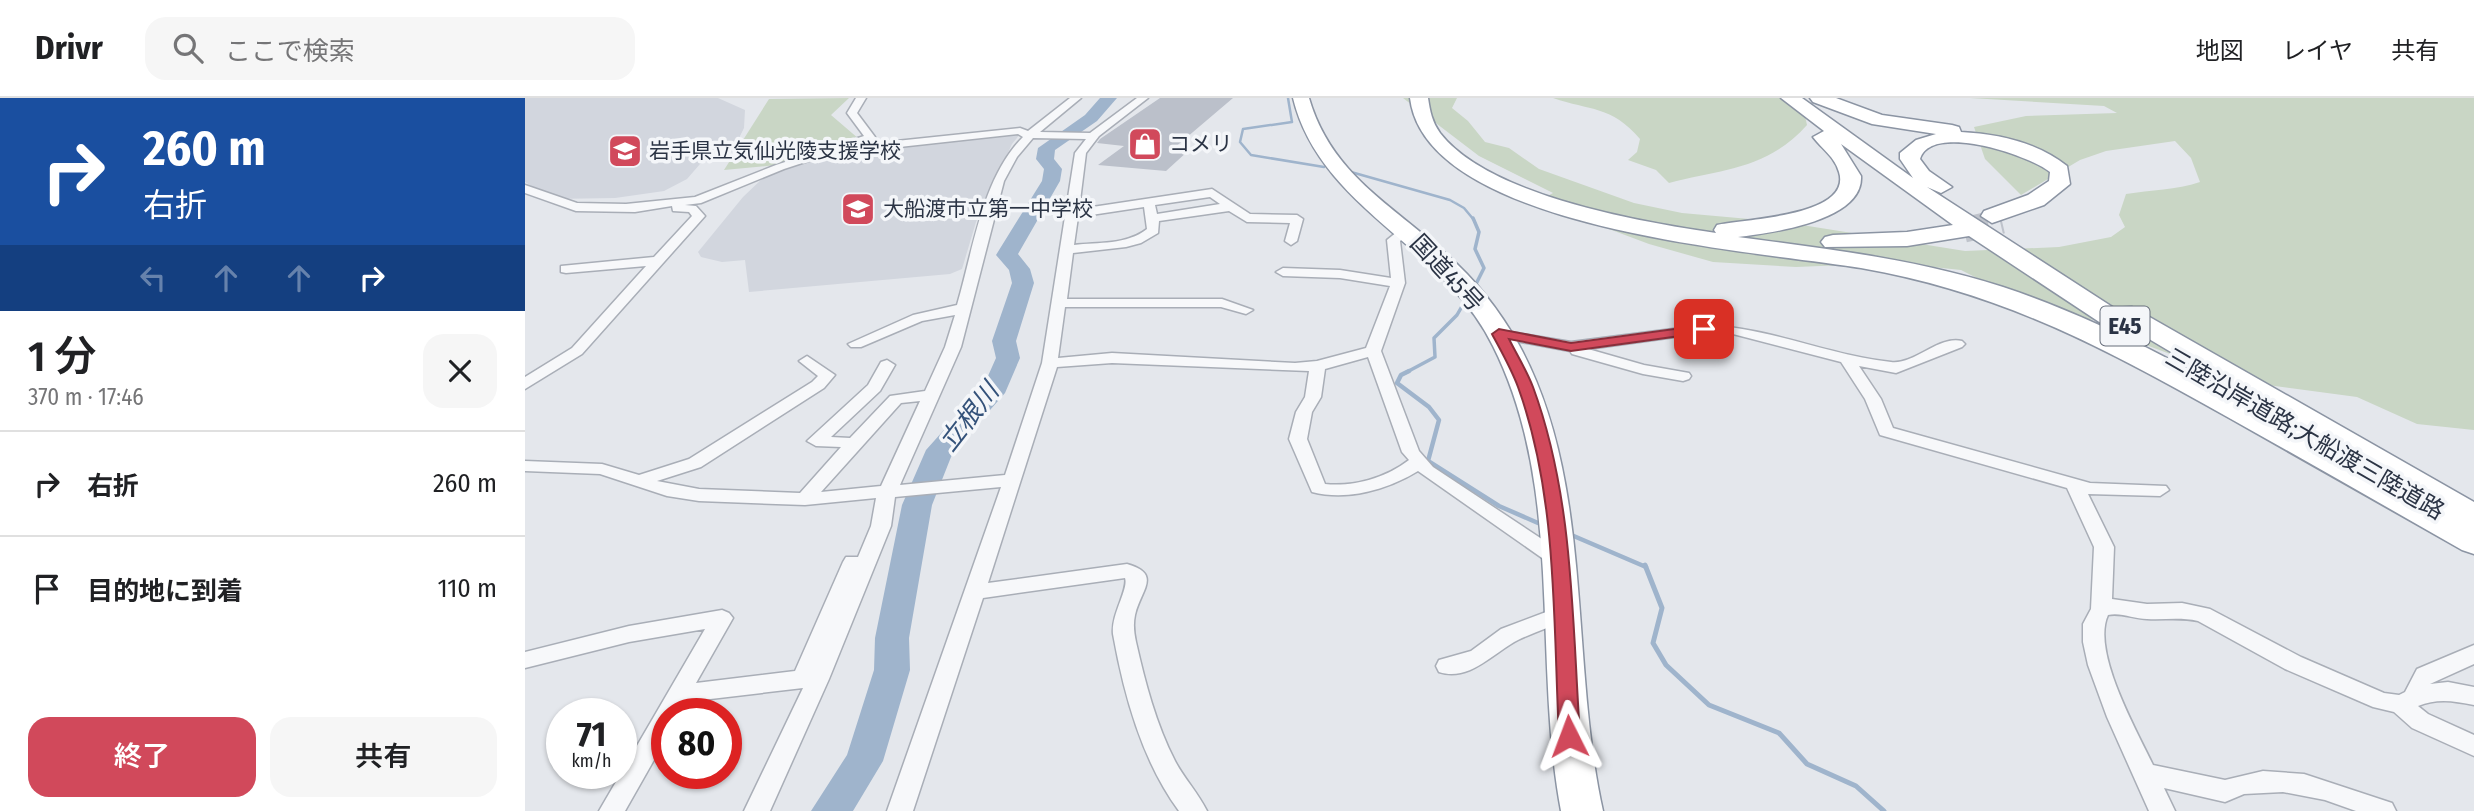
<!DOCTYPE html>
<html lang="ja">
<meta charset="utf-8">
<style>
:root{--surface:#fff;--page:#f6f6f6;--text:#202124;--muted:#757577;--line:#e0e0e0;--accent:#d1495b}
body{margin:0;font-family:"Fira Sans Condensed","Noto Sans JP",sans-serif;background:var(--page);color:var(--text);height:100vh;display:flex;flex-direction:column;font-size:26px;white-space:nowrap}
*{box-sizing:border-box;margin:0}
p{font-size:23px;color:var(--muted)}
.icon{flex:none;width:38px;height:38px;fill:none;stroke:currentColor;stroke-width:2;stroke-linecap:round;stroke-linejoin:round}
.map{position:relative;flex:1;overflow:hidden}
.side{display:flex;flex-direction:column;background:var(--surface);width:525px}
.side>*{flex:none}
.top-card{background:#1a4fa0;color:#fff;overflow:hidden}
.speed{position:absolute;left:21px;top:600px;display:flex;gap:14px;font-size:35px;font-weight:700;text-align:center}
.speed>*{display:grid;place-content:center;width:91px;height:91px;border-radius:50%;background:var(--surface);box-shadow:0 2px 5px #0004;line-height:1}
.speed small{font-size:18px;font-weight:400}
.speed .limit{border:10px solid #d22;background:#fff;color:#111}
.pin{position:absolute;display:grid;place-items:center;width:60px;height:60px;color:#fff;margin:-30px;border-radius:14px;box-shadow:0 4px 10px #0006}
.me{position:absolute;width:77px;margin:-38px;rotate:357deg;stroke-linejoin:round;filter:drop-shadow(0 0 5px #0008)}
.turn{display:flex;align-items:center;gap:24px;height:147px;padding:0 28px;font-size:32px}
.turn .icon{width:91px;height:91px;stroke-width:2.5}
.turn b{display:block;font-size:49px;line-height:60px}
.lanes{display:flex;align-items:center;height:66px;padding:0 28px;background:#0003;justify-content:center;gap:35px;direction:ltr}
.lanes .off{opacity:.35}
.round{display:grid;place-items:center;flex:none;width:74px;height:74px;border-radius:21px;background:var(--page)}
.head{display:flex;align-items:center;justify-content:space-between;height:119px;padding:0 28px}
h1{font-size:42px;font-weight:600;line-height:52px}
.button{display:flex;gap:14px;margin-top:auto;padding:14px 28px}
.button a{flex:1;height:80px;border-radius:21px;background:var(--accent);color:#fff;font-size:28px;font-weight:600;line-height:80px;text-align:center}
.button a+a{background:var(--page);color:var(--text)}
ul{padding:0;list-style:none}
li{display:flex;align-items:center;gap:21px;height:105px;padding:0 28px;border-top:2px solid var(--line)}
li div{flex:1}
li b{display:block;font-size:26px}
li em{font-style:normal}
header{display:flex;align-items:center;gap:42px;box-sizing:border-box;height:98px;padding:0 35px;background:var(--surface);border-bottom:2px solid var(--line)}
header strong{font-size:33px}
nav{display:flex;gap:38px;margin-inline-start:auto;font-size:24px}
.search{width:490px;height:63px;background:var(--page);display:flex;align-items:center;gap:18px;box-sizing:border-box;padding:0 24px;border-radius:21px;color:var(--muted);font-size:26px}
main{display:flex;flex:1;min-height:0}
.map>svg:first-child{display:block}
.built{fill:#d2d6de}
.green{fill:#c9d6c5}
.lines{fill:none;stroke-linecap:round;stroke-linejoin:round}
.stream-far3{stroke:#9fb4cc;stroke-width:2.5}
.stream-far2{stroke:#9fb4cc;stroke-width:3.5}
.stream-far1{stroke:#9fb4cc;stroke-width:4.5}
.stream{stroke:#9fb4cc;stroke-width:5}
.river{fill:#9fb4cc;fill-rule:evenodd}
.building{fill:#bbc0ca}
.motorway-tunnel{stroke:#bfc3cb;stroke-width:25;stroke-dasharray:25 12;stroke-linecap:butt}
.minor-casing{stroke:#a9aeb7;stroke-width:3}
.trunk-casing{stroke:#8b94a3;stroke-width:3}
.motorway-casing{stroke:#8b94a3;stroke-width:3}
.minor{fill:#f7f8fa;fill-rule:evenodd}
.trunk{fill:#fff;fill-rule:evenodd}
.motorway{fill:#fff;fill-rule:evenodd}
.route{fill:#d1495b;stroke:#882f3b;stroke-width:2}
.labels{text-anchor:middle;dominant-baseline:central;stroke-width:7;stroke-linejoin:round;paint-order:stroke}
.far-poi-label{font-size:21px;fill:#2b3445;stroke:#f4f6f9;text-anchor:start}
.shield{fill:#f4f6f9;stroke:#676e7b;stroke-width:2}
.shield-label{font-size:23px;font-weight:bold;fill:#2b3445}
.street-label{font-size:24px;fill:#2b3445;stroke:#f4f6f9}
.water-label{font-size:26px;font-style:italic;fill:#34527a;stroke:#f4f6f9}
</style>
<header>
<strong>Drivr</strong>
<div class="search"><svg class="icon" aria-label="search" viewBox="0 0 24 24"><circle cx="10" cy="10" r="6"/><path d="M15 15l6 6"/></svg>ここで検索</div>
<nav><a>地図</a><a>レイヤ</a><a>共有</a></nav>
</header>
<main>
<section class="side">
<div class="top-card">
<div class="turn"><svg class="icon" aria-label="right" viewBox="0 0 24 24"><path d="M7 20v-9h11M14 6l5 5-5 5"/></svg><div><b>260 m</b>右折</div></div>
<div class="lanes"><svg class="icon off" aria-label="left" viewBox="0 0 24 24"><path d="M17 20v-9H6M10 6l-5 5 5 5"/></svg><svg class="icon off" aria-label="ahead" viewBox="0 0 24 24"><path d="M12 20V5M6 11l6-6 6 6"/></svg><svg class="icon off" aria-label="ahead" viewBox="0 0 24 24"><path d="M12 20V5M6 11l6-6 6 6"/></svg><svg class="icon" aria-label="right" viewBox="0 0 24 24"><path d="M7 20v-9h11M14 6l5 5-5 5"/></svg></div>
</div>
<div class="head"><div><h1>1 分</h1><p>370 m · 17:46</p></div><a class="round"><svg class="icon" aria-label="close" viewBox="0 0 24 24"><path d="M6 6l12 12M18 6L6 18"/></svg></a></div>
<ul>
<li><svg class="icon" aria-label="right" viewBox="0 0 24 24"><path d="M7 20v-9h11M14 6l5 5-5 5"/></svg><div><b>右折</b></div><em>260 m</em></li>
<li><svg class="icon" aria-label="arrive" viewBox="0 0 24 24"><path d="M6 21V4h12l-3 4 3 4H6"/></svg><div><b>目的地に到着</b></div><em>110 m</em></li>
</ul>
<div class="button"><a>終了</a><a>共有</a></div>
</section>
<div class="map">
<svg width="1949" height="713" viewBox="0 0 1949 713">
<rect width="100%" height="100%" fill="#e4e7ec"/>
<g class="built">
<polygon points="0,0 193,0 220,12 219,30 212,44 188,61 175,66 162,81 139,93 90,100 29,101 0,84"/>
<polygon points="487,34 496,35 487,46 451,124 437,171 425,176 224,194 220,162 197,164 176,159 173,154 218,99 241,77 332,41 340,44 341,51"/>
</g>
<g class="green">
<polygon points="324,0 306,17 334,41 273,65 199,72 244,1"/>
<path d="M 878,0 L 932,0 L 927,10 L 943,23 L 960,44 L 984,50 L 1014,71 L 1109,105 L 1157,115 L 1258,124 L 1440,153 L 1534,149 L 1586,139 L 1600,129 L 1594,117 L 1601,96 C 1626,92 1651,92 1675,84 L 1666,60 L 1650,43 L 1581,53 L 1555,62 L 1496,97 L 1460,61 L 1449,29 L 1501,18 L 1592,15 L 1579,8 L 1445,0 L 1949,0 L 1949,332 L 1892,326 L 1832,299 L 1720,284 L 1613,244 L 1569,222 L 1513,211 L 1436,172 L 1369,165 L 1271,169 L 1188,164 L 1124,146 L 1012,104 L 1028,95 L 954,58 Z"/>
<path d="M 1028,0 L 1276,0 L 1282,27 C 1242,72 1197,71 1144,85 L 1131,72 L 1103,62 L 1112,54 L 1115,41 C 1086,7 1065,13 1028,0 Z"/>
</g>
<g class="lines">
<g class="stream-far3">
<polyline points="763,0 767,24 718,31 715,44 726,57 799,69"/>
<polyline points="826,74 925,102 939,110 949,122"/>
</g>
<g class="stream-far2">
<polyline points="948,120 954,134 950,151 959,170 951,186"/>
<polyline points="880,275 910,259 909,240 932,217 940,203"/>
</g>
<g class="stream-far1">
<polyline points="884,273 876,277 872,285 904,309 914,322 903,363 974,408 1013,425"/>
<polyline points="1044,436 1121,469"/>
</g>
<polyline class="stream" points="1120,467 1137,510 1128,545 1141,567 1184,607 1254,635 1282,666 1331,688 1359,713"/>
<polygon class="river" points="575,0 592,0 572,23 530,52 529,61 537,71 535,83 493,156 505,171 509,185 491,243 495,260 480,295 428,354 407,407 384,540 385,572 358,663 328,713 286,713 322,657 349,572 350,540 377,407 401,352 459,287 471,260 467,243 487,185 484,172 471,157 517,83 519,71 511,61 513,50 560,17"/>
</g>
<polygon class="building" points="635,0 708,0 648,51 663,53 641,73 573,67 599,48 572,45 575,41"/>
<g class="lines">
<polyline class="motorway-tunnel" points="1439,132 1477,123"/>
<g class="minor-casing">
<g id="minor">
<path d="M 331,0 L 341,0 L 332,15 L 350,39 L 352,45 L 495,30 L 503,33 L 545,0 L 556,0 L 515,34 L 565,35 L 612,0 L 623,0 L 574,38 L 561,55 L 554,111 L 687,91 L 725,116 L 772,117 L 778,121 L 772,143 L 766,147 L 760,143 L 765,125 L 722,124 L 704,113 L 634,123 L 633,135 L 616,145 L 601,149 L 548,155 L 542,201 L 697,201 L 728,212 L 721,216 L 696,209 L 540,209 L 533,260 L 587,255 L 770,265 L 792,263 L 841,250 L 865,188 L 815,180 L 758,178 L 751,174 L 758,170 L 815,172 L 866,180 L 862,142 L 878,129 L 886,129 L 886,135 L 875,143 L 880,185 L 856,253 L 894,353 L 908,369 L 1041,457 L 1044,462 L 1041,467 L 1027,467 L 893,373 C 862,392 822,403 787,394 L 764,341 L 771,314 L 780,299 L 784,273 L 587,265 L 532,269 L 463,485 L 602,466 C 638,476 615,493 610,517 C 608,526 609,535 611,544 C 620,584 631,626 650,663 C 659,680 673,695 682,713 L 654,713 C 617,663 599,597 588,536 C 586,516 604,491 600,480 L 458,500 L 388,713 L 362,713 L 476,389 L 370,399 L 366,428 L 304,581 L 245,713 L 219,713 L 278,590 L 160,604 L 154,616 L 142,616 L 142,639 L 100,713 L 74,713 L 180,531 L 104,544 L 0,570 L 0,554 L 104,528 L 197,512 L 204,515 L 208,520 L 171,585 L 270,573 L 318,464 L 321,459 L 333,459 L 346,428 L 351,400 L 280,407 L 174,403 L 142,398 L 75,376 L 0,373 L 0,363 L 77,366 L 114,377 L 164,361 L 287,284 L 293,278 L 274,263 L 282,258 L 310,277 L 299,290 L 176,369 L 132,383 L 174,391 L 275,395 L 316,349 L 291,348 L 282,343 L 343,287 L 356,264 L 362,262 L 370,267 L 355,293 L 306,339 L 325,340 L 365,298 L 400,293 L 420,249 L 430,217 L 397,223 L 336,249 L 326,249 L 323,246 L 388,217 L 432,207 C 448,153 457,80 498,39 L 493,36 L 347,52 L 343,51 L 341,44 L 259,71 L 176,105 L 160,107 L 171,108 L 180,118 L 57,256 L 0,291 L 0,279 L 47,250 L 121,168 L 41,175 L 36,174 L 36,168 L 129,159 L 167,118 L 164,114 L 148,113 L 147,108 L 110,114 L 51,113 L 0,95 L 0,87 L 52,105 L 101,106 L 170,99 L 251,67 L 339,38 L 322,15 ZM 508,40 L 561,41 L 550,55 L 517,265 L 480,377 L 375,387 L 436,249 L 479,83 L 492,59 ZM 685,99 L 695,106 L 632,116 L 630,107 ZM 619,109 L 622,131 C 602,147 573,144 549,147 L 553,119 ZM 843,259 L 877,354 L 884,362 C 861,380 828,389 800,386 L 782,341 L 787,314 L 796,299 L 800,271 ZM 395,303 L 356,388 L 296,394 L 376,305 Z"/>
<path d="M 1179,227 C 1243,229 1302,257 1366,264 C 1389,267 1414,237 1437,243 L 1440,246 L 1437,249 L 1371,275 L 1334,268 L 1356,301 L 1368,330 L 1565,385 L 1641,388 L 1644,392 L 1635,398 L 1563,396 L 1589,449 L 1587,501 L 1622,506 L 1657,505 L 1685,511 L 1776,559 L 1859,595 L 1874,597 L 1880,594 L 1892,571 L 1949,547 L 1949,566 L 1905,586 L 1923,584 L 1949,589 L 1949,607 C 1929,603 1912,600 1893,608 L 1903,616 L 1949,637 L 1949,658 L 1887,630 L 1869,614 L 1848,609 L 1760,571 L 1673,523 C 1655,519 1640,522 1622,521 C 1609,521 1596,514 1583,517 C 1566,553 1612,633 1628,667 L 1700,682 L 1738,673 L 1779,676 L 1867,705 L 1871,713 L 1831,713 L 1800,702 L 1758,694 L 1719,696 L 1700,704 L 1639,690 L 1650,713 L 1624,713 L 1582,619 L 1563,567 L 1558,544 L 1558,526 L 1566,511 L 1569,449 L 1542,390 L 1355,337 L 1340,301 L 1316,264 L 1208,236 L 1179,235 L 1063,251 L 1119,267 L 1164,275 L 1166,278 L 1164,281 L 1158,283 L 1118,276 L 1047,256 L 1045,253 L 974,240 L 967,236 L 974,232 L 1046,244 Z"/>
<path d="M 1037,508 L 1044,511 L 1047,516 L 1044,521 C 1028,528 1009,534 993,542 C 969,554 945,584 914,574 L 911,568 L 914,562 L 946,553 L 976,531 Z"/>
</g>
</g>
<g class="trunk-casing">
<path id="trunk" d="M 768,0 L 784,0 C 806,76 866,106 921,156 C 950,181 975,213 994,247 C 1070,386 1044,561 1078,713 L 1036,713 C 1007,560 1040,391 968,248 C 919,147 795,111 768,0 Z"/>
</g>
<g class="motorway-casing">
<path id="motorway" d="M 885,0 L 903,0 C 905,13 907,24 915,35 C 964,98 1115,124 1191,135 L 1189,132 L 1192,127 C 1216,121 1328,119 1314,74 C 1310,59 1297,51 1288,39 L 1299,33 L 1256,0 L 1277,0 L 1388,80 L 1375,61 L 1375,55 L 1391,42 L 1411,36 L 1347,26 L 1288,4 L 1285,0 L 1311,0 L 1357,17 L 1427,27 L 1434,29 L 1436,34 C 1473,36 1512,44 1542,68 L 1545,86 L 1519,107 L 1467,125 L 1456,118 L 1459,113 L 1503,97 L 1524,83 L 1525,74 C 1504,57 1406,24 1395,61 L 1404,73 L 1427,89 L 1416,95 L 1402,89 L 1589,210 L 1607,209 L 1949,404 L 1949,456 L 1937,452 C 1860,408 1783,364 1706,321 C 1581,251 1479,195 1336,170 C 1232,153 901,132 885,0 ZM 1316,46 L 1428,127 L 1382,134 L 1308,137 L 1300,139 L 1296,144 L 1300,149 L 1382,148 L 1444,138 L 1603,243 L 1613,245 L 1624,241 L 1847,373 C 1729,309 1606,231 1478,189 C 1392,161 1302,151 1213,139 C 1246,135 1339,123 1336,78 Z"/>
</g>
<use href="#minor" class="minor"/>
<use href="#trunk" class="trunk"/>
<use href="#motorway" class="motorway"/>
</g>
<path class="route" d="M 1179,227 L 1186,231 L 1184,234 L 1046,253 L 984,241 C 992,257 1002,273 1008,289 C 1049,400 1047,522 1055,638 L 1052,645 L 1044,647 L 1037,645 L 1034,638 C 1028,523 1033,399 993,289 C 986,270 976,253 967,236 L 974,231 L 1046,245 Z"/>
<defs>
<g id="shop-square" transform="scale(1.75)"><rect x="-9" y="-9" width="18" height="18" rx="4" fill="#d1495b" stroke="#f4f6f9"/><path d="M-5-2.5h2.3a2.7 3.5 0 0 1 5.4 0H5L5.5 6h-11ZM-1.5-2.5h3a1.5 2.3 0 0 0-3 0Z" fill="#fff"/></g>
<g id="school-square" transform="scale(1.75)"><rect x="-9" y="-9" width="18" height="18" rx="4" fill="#d1495b" stroke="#f4f6f9"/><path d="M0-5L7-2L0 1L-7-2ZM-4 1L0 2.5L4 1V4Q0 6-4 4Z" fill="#fff"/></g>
</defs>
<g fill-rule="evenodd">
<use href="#shop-square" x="620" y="46"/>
<use href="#school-square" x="100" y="53"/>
<use href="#school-square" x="333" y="111"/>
</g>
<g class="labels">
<g class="far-poi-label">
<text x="644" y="46">コメリ</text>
<text x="124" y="53">岩手県立気仙光陵支援学校</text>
<text x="358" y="111">大船渡市立第一中学校</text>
</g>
<rect class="shield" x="1575.5" y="208.5" width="49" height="39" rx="5"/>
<g class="shield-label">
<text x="1600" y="228">E45</text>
</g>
<g class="street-label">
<text transform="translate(922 175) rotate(47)">国道45号</text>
<text transform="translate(1780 336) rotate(30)">三陸沿岸道路;大船渡三陸道路</text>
</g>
<g class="water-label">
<text transform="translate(444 319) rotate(-52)">立根川</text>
</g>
</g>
</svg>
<div class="speed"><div>71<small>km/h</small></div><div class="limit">80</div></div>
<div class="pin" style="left:1179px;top:231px;background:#d93025"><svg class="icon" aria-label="arrive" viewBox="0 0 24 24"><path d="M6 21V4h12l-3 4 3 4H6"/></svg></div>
<svg class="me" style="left:1044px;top:638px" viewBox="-20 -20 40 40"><path d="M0-17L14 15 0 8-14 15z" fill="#d1495b" stroke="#fff" stroke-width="4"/></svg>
</div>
</main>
